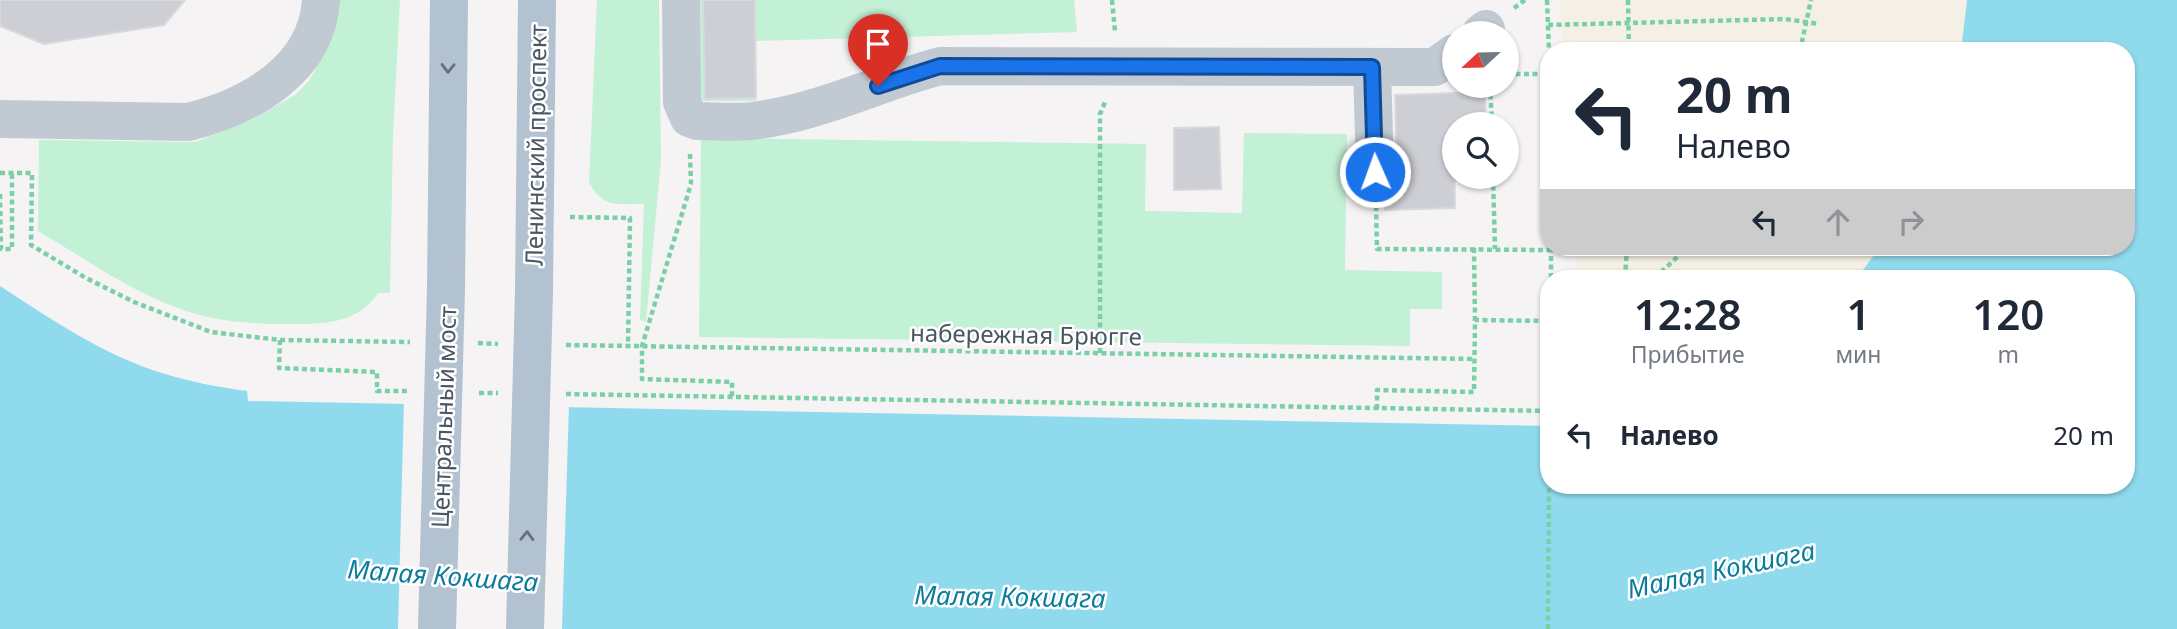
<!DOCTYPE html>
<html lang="ru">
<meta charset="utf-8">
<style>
:root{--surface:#fff;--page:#f2f2f3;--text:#1f2937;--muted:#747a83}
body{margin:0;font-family:"Noto Sans",sans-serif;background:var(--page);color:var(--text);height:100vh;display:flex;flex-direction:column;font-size:26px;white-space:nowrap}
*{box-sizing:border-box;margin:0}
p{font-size:23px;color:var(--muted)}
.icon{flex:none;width:38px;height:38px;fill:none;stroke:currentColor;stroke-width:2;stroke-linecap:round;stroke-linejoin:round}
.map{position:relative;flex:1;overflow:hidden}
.details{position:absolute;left:1540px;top:270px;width:595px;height:224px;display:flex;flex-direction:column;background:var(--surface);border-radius:28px;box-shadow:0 2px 5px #0004}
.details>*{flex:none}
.hud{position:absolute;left:1540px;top:42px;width:595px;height:214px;border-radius:28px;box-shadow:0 2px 5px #0004;background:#fff;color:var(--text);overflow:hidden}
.needle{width:46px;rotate:248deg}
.buttons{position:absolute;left:1442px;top:21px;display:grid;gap:14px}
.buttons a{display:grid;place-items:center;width:77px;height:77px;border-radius:50%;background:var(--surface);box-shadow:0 2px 5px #0004;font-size:35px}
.pin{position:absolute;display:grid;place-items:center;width:60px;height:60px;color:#fff;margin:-72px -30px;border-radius:50% 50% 50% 0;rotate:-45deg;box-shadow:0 0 7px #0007}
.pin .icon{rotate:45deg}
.me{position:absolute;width:77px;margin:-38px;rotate:358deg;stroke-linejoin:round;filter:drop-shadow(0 0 5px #0008)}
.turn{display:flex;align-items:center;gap:24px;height:147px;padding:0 21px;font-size:32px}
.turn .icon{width:91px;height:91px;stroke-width:2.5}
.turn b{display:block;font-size:49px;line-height:60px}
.lanes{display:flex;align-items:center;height:66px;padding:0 21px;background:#0003;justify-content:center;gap:35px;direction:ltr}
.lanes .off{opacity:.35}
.eta{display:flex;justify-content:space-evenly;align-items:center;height:119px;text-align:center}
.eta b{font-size:42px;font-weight:600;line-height:49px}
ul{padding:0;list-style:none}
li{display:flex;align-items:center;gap:21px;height:91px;padding:0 21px}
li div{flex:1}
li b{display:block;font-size:26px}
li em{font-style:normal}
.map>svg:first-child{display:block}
.green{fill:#c3f1d5}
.sand{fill:#f5f0e5}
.water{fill:#90daee}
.pier{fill:#f5f3f3}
.building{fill:#cdcfd5;stroke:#d7d9de;stroke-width:2}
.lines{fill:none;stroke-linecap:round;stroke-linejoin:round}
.path{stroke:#7ad0a6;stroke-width:4.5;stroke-dasharray:5 3.5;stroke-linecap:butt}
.minor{stroke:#c1cad2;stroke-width:38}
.major{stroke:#b3c2d1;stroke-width:38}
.major-bridge{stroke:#b3c2d1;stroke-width:38}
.oneway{stroke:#64717d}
.route-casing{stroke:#114b97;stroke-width:18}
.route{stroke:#1a73e8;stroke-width:12}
.labels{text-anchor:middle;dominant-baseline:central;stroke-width:5;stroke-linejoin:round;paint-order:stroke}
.street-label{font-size:24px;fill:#4a5661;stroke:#fff}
.water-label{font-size:26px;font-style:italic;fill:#0c7c9b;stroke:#fff}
</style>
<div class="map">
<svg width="2177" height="629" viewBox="0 0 2177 629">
<rect width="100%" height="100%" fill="#f5f3f3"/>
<g class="green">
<path d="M 335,0 L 400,0 L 393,135 L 390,293 L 378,293 C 360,321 329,324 298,324 C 270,324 242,324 213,318 C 149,305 94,264 38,231 L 39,140 L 195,142 L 249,121 L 295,95 L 309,81 L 330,41 Z"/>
<path d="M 597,0 L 659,0 L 661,160 L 646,322 L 640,320 L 644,204 C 616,203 606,210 589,183 Z"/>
<polygon points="693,0 1074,0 1077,32 756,41 756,101 694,101"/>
<polygon points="1244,133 1347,134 1345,270 1442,272 1442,309 1410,309 1410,346 699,337 701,138 1146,144 1145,211 1242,213"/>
</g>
<g class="sand">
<polygon points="1559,0 1967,0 1961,51 1564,51"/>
<polygon points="1576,247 1880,247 1857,278 1576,278"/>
</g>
<path class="water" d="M 1967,0 L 2177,0 L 2177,629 L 0,629 L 0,286 C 51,319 103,355 162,373 C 190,382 218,387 247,391 L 248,401 L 1549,426 L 1549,485 L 2126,485 L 2126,278 L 1857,278 L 1880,247 L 2126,247 L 2126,51 L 1961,51 Z"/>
<polygon class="pier" points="404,400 569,404 562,629 398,629"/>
<g class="building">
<polygon points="0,0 185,0 164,25 44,44 0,26"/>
<polygon points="703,0 755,0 756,98 705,99"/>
<polygon points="1485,92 1486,124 1454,124 1455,208 1385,210 1385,190 1394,182 1397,170 1395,95"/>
<polygon points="1219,127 1221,189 1174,190 1174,128"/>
</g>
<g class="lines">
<g class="path">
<polyline points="1112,0 1115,31"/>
<polyline points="1547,0 1549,51"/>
<polyline points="1628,0 1629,51"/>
<polyline points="1514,8 1525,0"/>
<polyline points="1548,25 1785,19 1819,24"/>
<polyline points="1800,51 1811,0"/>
<polyline points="1507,74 1549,74"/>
<polyline points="1490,86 1492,124"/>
<polyline points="690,154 691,184 642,346 642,379 732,382 732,397"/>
<polyline points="0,173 32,173 31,245 86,278 134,302 211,332 280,340 410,342"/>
<polyline points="1493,177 1495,249"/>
<polyline points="0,194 1,249 12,249 12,173"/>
<polyline points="1376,206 1377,249 1551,250"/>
<polyline points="570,217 630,218 628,346"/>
<polyline points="1474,248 1475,320"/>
<polyline points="1551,278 1551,247"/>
<polyline points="1625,278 1627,247"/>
<polyline points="1655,278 1688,247"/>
<polyline points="280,340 279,368 377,372 377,391 407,391"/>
<polyline points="478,343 498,344"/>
<polyline points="566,345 1475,359"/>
<polyline points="1100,353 1100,114 1106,100"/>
<polyline points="479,393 498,393"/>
<polyline points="566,394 1549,411"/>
<polyline points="1377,409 1377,390 1474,392 1475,320 1549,321"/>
<polyline points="1548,629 1549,485"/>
</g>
<g class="minor">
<path d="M 681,0 L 682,102 L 689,118 L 697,121 C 715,121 734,123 751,121 C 817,114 877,83 940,66 L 1435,67 L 1454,53"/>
<polyline points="1481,33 1486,29"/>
<polyline points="1372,67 1375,171"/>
<path d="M 0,119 L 188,122 C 249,107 317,70 321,0"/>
</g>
<g class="major">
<polyline points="446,288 449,0"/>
<polyline points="534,291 537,0"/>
</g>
<g class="major-bridge">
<polyline points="437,629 446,288"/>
<polyline points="525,629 534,291"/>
</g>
</g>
<defs><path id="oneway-chevron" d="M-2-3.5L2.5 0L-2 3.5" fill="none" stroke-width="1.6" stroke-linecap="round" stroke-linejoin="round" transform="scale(1.75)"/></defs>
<g class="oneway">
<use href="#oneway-chevron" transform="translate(448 68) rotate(91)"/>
<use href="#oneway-chevron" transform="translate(527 536) rotate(-88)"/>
</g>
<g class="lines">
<g class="route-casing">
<polyline id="route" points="878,86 940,66 1372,67 1375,172"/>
</g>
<use href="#route" class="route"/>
</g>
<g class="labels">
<g class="street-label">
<text transform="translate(535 145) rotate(-89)">Ленинский проспект</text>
<text transform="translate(1026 334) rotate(1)">набережная Брюгге</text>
<text transform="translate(443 417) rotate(-88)">Центральный мост</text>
</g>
<g class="water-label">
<text transform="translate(1721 569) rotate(-12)">Малая Кокшага</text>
<text transform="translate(443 575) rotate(4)">Малая Кокшага</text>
<text transform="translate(1010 596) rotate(1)">Малая Кокшага</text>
</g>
</g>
</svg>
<div class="buttons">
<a><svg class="needle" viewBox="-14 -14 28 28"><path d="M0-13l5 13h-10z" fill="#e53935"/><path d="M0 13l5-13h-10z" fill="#747a83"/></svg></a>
<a><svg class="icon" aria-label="search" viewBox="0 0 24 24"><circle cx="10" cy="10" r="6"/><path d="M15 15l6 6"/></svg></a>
</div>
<div class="pin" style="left:878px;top:86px;background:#d93025"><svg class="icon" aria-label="arrive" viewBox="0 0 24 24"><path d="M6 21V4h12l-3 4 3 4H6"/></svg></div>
<svg class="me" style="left:1375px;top:172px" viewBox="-20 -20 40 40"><circle r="17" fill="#1a73e8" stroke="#fff" stroke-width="3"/><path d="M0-11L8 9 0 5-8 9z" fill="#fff"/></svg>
<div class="hud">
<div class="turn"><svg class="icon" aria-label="left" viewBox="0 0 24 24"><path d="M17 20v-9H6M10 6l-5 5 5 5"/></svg><div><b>20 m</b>Налево</div></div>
<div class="lanes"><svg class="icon" aria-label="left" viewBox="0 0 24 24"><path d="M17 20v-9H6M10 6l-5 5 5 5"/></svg><svg class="icon off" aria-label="ahead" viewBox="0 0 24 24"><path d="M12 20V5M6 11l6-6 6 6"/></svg><svg class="icon off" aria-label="right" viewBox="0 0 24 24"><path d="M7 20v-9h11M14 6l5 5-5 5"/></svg></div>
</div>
<section class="details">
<div class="eta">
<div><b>12:28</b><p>Прибытие</p></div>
<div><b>1</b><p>мин</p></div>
<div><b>120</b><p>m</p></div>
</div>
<ul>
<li><svg class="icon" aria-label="left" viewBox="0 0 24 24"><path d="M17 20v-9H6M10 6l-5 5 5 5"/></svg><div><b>Налево</b></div><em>20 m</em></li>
</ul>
</section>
</div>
